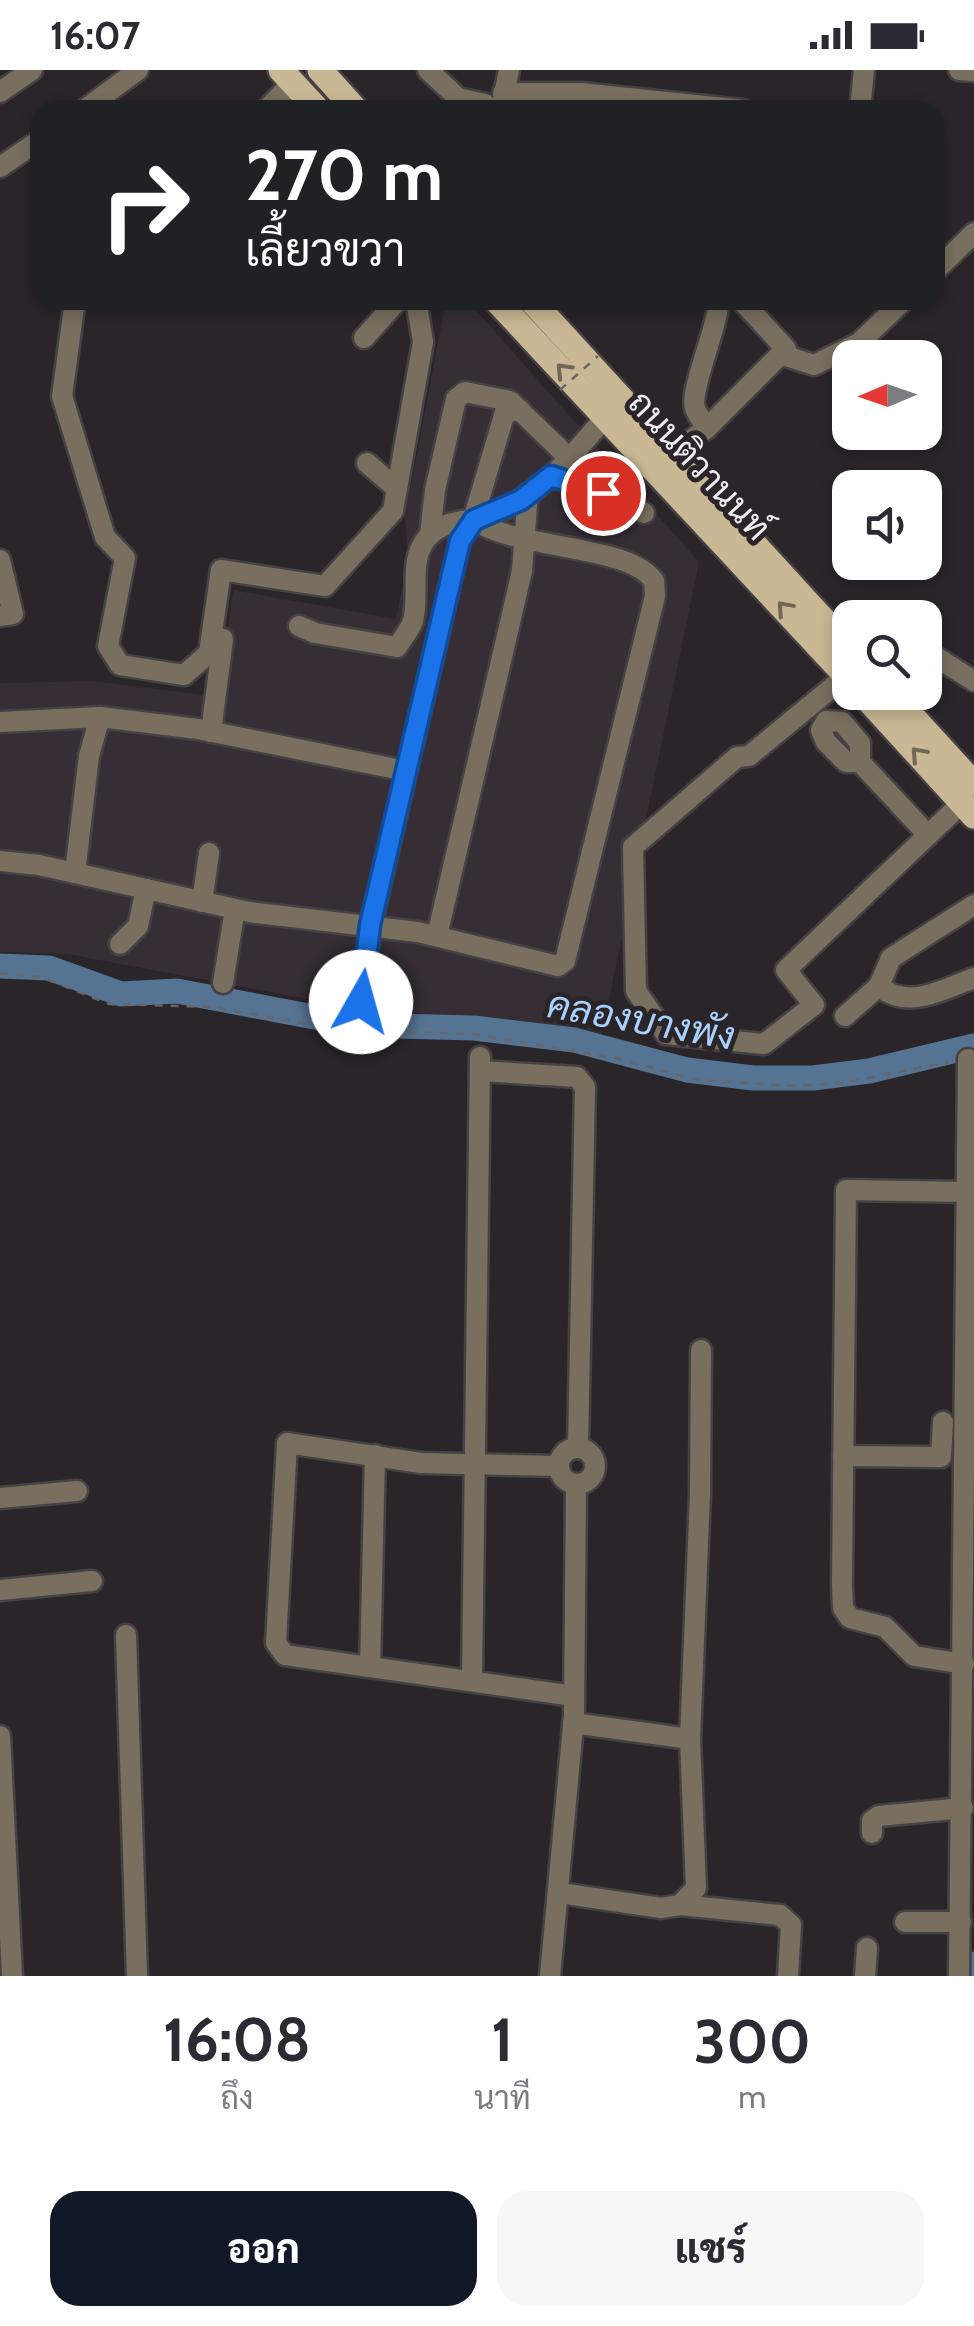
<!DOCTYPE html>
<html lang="th">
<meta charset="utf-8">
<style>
:root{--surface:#fff;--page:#f7f7f7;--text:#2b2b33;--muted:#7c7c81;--accent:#111827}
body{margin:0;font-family:Cabin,Sarabun,sans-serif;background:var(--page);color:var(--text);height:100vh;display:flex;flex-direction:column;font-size:38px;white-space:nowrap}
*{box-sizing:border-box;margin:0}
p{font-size:32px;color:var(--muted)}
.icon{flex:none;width:55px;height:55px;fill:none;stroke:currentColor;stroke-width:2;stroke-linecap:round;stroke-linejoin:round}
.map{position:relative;height:1906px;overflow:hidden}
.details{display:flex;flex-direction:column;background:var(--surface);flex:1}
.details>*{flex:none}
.hud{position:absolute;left:30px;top:30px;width:915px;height:210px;border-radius:30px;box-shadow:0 5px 15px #0003;background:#202124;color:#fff;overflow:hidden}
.needle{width:65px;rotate:268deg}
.controls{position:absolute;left:832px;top:270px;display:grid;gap:20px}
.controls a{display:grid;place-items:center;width:110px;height:110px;border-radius:20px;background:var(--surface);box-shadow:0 5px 15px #0003;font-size:50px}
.pin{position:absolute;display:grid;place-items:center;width:85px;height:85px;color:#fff;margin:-42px;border:5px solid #fff;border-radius:50%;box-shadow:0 2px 10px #0007}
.me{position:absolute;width:110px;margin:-55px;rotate:7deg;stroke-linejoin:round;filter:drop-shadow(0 0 8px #0008)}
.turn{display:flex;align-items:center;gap:35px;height:210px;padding:0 50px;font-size:45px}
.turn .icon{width:130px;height:130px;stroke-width:2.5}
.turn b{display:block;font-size:70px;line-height:85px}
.eta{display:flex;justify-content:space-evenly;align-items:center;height:170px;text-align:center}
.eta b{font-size:60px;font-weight:800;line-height:70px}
.button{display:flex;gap:20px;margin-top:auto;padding:20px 50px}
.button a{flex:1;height:115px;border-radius:30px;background:var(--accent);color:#fff;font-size:40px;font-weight:800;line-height:115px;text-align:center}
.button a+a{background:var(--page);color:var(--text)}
.status{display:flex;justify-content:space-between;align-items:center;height:70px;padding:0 50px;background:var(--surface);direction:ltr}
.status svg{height:28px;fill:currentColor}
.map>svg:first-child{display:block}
.built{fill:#362d35}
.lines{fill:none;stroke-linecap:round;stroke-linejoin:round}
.river{stroke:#557393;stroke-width:25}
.minor-casing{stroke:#454145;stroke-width:25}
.major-casing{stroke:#454145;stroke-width:30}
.path{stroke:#696669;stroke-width:2.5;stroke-dasharray:8 8;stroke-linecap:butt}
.minor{stroke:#786f5e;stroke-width:20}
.major{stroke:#cab894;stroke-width:25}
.path-bridge{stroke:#696669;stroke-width:2.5;stroke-dasharray:8 8;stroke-linecap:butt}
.oneway{stroke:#716759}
.route-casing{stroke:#114b97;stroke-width:25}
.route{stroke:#1a73e8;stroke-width:18}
.labels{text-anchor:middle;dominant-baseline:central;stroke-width:10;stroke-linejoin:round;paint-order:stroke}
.street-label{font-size:35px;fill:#eeecee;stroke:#292529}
.water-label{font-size:38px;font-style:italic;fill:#a9d1fc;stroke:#292529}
</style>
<div class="status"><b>16:07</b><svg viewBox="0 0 49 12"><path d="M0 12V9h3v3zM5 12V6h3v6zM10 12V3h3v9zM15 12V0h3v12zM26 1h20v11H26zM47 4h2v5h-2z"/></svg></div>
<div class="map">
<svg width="974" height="1906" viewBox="0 0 974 1906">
<rect width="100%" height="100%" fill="#292529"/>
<polygon class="built" points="446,230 467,230 699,492 601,968 399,946 67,884 0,882 0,613 93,611 219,627 233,520 396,549 408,489 405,446"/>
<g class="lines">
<g class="river">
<polyline points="0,896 49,898 121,924 177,921 356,955 474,958 574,970 687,1000 753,1008 813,1008 869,1001 974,976"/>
<polyline points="973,1906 974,1894"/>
</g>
<g class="minor-casing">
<g id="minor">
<polyline points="428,0 458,28 485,34"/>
<polyline points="959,0 974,1"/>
<polyline points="0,22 32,0"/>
<polyline points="503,23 581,23 743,40"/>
<polyline points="84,40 138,0"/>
<polyline points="266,40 293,12"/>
<polyline points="501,40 509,0"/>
<polyline points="860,40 864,0"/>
<polyline points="0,97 40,70"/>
<polyline points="935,201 974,163"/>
<polyline points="75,230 62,326 105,467 125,488 108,576 120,595 184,605 209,583 221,500 325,516 393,441 423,272 416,230"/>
<polyline points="364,268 398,230"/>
<polyline points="780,284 814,295 859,273 904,230"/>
<path d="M 707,358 C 703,352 697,345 695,338 C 689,321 718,257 719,230"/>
<polyline points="672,385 707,358 786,279 741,230"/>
<polyline points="367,393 397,419"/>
<polyline points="551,406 628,432 644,443"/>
<polyline points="430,465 435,420 456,329 465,322 510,331 570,389"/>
<polyline points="0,490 13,544 0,546"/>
<path d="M 299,556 L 315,563 L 397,577 C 402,569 410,560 413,551 C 420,524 408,490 427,468 C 445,447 473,453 498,442 C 543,422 576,382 607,345"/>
<polyline points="925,580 974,611"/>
<polyline points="846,606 749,686 737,687 633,777 636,921 666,964 764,974 814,935 786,900 962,733"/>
<polyline points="0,652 100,647"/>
<polyline points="211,662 223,569"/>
<polyline points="860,692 860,673 842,652 826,651 821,660 826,672 846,692 860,692 928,765"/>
<path d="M 0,791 L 39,795 L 249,842 L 418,862 L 558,896 L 565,891 L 655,526 L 654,511 C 628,474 522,481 473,450"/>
<polyline points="75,803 89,686 100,647 198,659 406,701"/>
<polyline points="202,832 209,783"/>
<polyline points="437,866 522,501 528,423"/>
<polyline points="120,874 138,856 146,819"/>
<polyline points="223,913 235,839"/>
<path d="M 879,916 C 907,941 944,919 974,908"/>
<polyline points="361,932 371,855 460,471 473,450 505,342 520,340"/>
<polyline points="845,946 879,916 891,888 974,835"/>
<polyline points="481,1001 577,1007 585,1017 578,1378"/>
<circle cx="577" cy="1396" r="18"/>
<polyline points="843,1386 941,1387 943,1352"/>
<polyline points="559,1396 421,1393 287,1373 276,1573 285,1585 574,1626"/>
<polyline points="0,1428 77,1421"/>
<polyline points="0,1520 92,1511"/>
<polyline points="126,1565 137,1906"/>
<polyline points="964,1594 914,1586 885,1557 850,1548 843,1538 842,1513 846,1120 968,1122"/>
<polyline points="370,1597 375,1385"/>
<polyline points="472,1611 480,987"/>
<polyline points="0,1666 12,1906"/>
<polyline points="690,1669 700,1424 701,1280"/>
<polyline points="872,1763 872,1751 879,1746 963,1738"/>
<polyline points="560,1823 661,1838 680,1835 696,1818 690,1669 573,1653"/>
<polyline points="680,1835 780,1845 791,1855 788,1906"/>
<polyline points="905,1852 961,1852"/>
<polyline points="550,1906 574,1645 576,1414"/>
<polyline points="865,1906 867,1878"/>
<polyline points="959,1906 968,989"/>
</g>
</g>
<g class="major-casing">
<g id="major">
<polyline points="281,0 318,40"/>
<polyline points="320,0 356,40"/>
<polyline points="496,230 850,610"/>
<polyline points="531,230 850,579"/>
<polyline points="861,622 974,746"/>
<polyline points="890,622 974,714"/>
</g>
</g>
<polyline class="path" points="0,903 41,907 109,934 214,937 346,961 474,964 619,989 698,1010 796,1016 843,1013 948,992"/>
<use href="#minor" class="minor"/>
<use href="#major" class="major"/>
<polyline class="path-bridge" points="560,320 598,286"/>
</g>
<defs><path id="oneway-chevron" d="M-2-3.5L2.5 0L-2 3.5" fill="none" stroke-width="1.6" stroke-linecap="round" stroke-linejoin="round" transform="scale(2.5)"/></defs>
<g class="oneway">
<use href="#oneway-chevron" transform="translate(563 300) rotate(-134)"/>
<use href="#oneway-chevron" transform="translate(784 538) rotate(-132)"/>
<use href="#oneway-chevron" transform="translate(918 684) rotate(-132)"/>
</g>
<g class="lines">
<g class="route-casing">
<polyline id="route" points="361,932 370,855 460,471 474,450 521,430 551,406 603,423"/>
</g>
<use href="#route" class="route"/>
</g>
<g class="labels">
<g class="street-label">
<text transform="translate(700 395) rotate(47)">ถนนติวานนท์</text>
</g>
<g class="water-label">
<text transform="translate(641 950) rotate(10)">คลองบางพัง</text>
</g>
</g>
</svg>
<div class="controls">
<a><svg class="needle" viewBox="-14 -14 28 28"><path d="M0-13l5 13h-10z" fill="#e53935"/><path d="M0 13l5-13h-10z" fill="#7c7c81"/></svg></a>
<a><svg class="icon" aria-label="sound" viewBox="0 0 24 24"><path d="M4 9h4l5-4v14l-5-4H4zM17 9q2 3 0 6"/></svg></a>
<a><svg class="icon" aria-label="search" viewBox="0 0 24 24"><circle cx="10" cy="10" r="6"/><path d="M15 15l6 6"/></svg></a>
</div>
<div class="pin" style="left:603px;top:423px;background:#d93025"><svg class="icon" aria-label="arrive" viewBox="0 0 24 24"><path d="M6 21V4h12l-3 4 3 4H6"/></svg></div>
<svg class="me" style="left:361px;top:932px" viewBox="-20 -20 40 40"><circle r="19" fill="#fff"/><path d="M0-13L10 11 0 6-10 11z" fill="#1a73e8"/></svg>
<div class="hud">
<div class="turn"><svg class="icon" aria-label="right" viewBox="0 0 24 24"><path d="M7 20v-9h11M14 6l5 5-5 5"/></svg><div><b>270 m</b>เลี้ยวขวา</div></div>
</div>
</div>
<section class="details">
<div class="eta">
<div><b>16:08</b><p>ถึง</p></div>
<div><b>1</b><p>นาที</p></div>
<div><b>300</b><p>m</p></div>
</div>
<div class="button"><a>ออก</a><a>แชร์</a></div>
</section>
